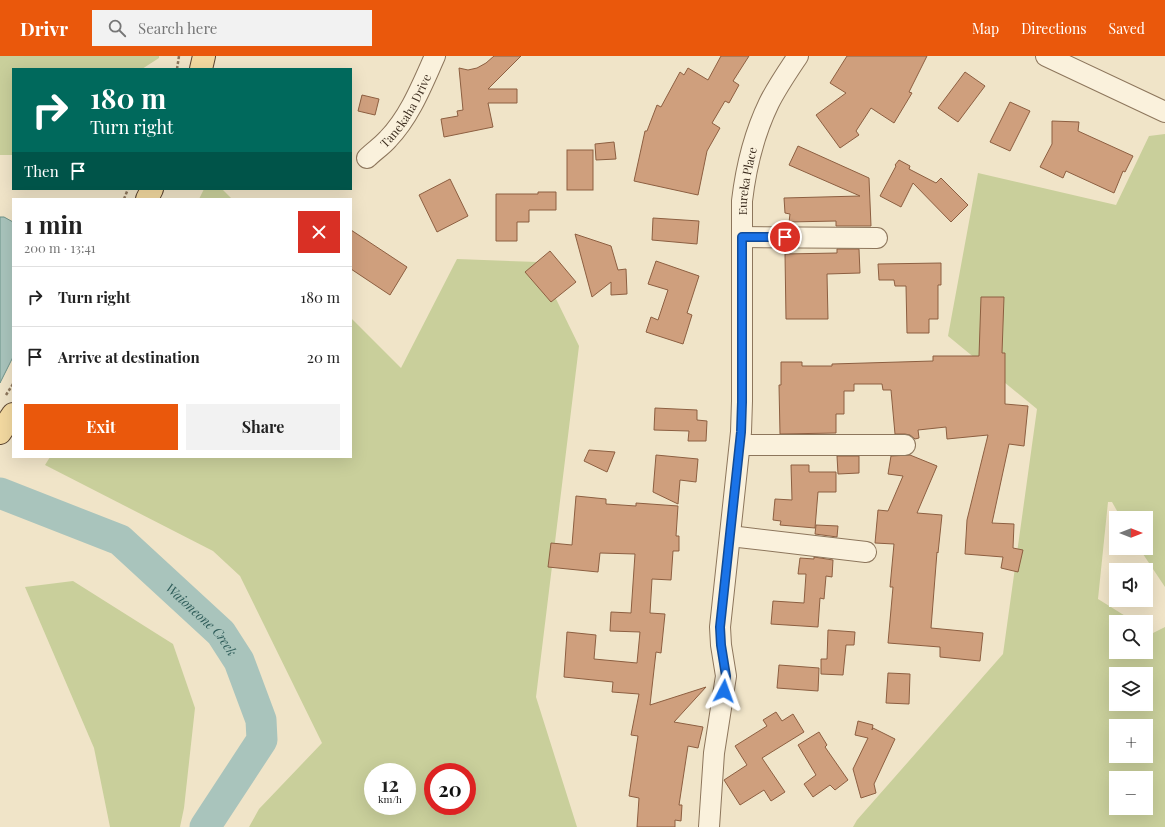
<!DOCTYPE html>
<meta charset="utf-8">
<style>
:root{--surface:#fff;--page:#f2f2f2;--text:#222;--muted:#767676;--line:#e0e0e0;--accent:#ea580c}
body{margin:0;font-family:"Playfair Display",serif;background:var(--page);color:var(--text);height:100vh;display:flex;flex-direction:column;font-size:15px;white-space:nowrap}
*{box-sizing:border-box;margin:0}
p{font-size:13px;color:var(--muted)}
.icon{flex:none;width:22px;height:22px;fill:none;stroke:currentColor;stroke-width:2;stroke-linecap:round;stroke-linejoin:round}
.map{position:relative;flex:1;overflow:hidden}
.side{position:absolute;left:12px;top:142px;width:340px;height:260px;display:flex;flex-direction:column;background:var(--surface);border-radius:0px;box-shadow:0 4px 16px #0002}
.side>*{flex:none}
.guide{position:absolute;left:12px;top:12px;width:340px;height:122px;border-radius:0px;box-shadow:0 4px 16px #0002;background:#00695c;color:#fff;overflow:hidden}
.needle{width:26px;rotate:90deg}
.buttons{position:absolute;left:1109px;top:455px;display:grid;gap:8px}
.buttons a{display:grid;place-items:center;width:44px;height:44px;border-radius:0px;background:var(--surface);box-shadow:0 4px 16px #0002;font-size:20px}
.speed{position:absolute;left:364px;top:707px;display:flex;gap:8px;font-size:20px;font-weight:700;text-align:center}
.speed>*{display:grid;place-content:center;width:52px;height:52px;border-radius:50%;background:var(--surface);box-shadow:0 4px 16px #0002;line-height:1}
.speed small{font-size:10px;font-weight:400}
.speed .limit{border:6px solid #d22;background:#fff;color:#111}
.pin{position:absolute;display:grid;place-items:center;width:34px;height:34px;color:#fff;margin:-17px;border:2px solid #fff;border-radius:50%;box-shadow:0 1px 4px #0007}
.me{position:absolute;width:44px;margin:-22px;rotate:4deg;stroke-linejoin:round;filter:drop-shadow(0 0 3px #0008)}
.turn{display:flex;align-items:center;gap:14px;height:84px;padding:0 12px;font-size:18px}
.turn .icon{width:52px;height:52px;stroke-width:2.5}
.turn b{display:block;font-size:28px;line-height:34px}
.then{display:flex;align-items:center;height:38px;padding:0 12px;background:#0003;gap:8px;font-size:15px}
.round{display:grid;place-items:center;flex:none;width:42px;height:42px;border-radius:0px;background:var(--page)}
.head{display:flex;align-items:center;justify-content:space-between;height:68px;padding:0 12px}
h1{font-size:24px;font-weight:700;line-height:30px}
.action{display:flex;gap:8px;margin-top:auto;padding:8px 12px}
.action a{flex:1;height:46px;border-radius:0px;background:var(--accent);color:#fff;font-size:16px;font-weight:700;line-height:46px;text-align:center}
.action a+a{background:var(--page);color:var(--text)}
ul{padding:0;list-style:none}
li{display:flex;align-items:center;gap:12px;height:60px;padding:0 12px;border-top:1px solid var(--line)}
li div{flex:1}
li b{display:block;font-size:15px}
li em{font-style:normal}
header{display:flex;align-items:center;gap:24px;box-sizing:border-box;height:56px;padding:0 20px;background:var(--accent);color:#fff}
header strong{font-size:19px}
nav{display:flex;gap:22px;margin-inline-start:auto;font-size:14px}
.search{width:280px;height:36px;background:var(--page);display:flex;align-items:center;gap:10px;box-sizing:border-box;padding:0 14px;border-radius:0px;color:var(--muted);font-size:15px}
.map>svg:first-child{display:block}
.green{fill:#c9cf9b;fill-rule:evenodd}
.water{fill:#a9c4bc;stroke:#6f938a}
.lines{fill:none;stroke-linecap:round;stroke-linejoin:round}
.river{stroke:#a9c4bc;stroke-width:31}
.building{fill:#cf9f7d;stroke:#8d5f41}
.minor-casing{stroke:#8d765c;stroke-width:22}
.major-casing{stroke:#5b4430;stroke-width:24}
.path{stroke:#8d765c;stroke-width:2.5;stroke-dasharray:3 2;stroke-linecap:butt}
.minor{stroke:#faf1dc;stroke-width:20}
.major{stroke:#f3d9a0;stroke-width:22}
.route-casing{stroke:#114b97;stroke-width:10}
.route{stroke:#1a73e8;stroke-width:7}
.labels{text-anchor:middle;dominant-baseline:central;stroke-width:3;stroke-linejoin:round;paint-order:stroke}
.street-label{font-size:12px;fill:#3d2e20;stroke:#f7eed8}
.water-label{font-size:13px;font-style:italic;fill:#2f5d5a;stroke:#f7eed8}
</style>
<header>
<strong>Drivr</strong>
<div class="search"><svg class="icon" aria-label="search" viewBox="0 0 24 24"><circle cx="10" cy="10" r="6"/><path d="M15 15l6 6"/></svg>Search here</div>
<nav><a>Map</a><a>Directions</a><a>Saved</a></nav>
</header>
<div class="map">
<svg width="1165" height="771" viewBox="0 0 1165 771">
<rect width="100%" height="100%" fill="#f0e4c8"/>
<g class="green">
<polygon points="0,0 159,0 159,2 142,13 13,13 13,99 0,99"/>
<path d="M 1165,78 L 1165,531 L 1139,492 L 1146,492 L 1146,462 L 1121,462 L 1112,446 L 1108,446 L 1098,543 L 1135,566 L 1116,566 L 1116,596 L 1146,596 L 1146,573 L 1153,577 L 1165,571 L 1165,771 L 853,771 L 857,764 L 1003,598 L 1037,353 L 948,280 L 978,117 L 1116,149 L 1149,80 ZM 1116,618 L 1146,618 L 1146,648 L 1116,648 ZM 1116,670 L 1146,670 L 1146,700 L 1116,700 ZM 1116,722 L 1146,722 L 1146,752 L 1116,752 Z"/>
<polygon points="204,133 222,133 232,143 199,143"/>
<path d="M 457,203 L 538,206 L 579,290 L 536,641 L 577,771 L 249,771 L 259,753 L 322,687 L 240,520 L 213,495 L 45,409 L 50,401 L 351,401 L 351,262 L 401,312 ZM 373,716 L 407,716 L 407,750 L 373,750 ZM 433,716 L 467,716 L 467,750 L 433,750 Z"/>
<polygon points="73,525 173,588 195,652 184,752 180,771 110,771 94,692 25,531"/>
</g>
<polygon class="water" points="0,161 4,161 13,166 13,301 0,327"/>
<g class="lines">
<path class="river" id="s1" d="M 0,437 L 120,484 L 221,577 L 239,605 L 261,664 L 262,684 L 205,771"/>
</g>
<g class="building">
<polygon points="494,0 521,0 488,33 517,33 517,47 488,47 493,71 444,81 441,63 458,60 457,55 463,54 459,12 468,14 477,12 486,7"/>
<polygon points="721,0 749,0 733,25 739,29 729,47 725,45 712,67 720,72 707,95 698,139 634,125 645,75 647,75 657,49 661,51 680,16 684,19 688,12 708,24"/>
<polygon points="847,0 927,0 909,36 912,37 894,67 871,52 856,75 859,79 840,92 816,59 846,37 830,27"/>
<polygon points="965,16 985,30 958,66 938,52"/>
<polygon points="362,39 379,43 375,59 358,55"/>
<polygon points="1010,46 1030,55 1010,95 990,86"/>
<polygon points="1052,65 1079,66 1078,75 1133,100 1125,116 1123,115 1114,137 1066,115 1063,122 1040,111 1052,88"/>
<polygon points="614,86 616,103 596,104 595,88"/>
<polygon points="798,90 869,122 871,170 836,170 836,165 789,166 790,158 785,157 784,142 860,140 789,109"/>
<rect x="567" y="94" width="26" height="40"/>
<polygon points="899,104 910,110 909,113 936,127 941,122 968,149 951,166 913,127 901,151 880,140 896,110 895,109"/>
<polygon points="450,123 468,160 437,176 419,139"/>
<polygon points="538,136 556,136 556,154 529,154 529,166 517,166 517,185 496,185 496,138 538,138"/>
<polygon points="653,162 699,165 697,188 652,184"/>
<polygon points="351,174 407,211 390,239 351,213"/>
<polygon points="575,178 611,190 618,214 626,213 627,238 611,239 611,226 592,241"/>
<polygon points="837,193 859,193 860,217 827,218 828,263 786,263 785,198 837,197"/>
<polygon points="550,195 576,226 551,246 525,216"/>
<polygon points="656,205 699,220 687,257 692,259 683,288 646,276 651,261 658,264 668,234 648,228"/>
<polygon points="941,207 941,229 938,229 938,263 929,263 929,277 907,277 906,230 895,230 894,224 879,224 878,208"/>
<polygon points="981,241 1004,241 1002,297 1005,297 1005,348 1028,350 1024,390 1009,388 992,467 1014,468 1013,492 1023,494 1018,516 1001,512 1003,501 965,498 967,464 988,379 947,383 946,371 918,374 919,382 915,383 910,379 905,378 895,378 891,334 883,334 882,328 854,328 854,335 844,335 844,358 836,358 836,377 780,378 779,329 781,329 781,306 802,306 802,310 832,310 832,308 933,305 933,300 979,300"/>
<polygon points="655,352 697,354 697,364 707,365 706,385 688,385 689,375 654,374"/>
<polygon points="589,394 615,396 607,416 584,405"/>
<polygon points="656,399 698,403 696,426 680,424 678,448 653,436"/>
<polygon points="910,399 937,410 917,457 942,459 938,497 937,496 931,572 983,577 980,605 940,601 940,591 888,587 893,531 890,531 894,488 875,487 878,454 888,455 903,420 888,418 891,400"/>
<polygon points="837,400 859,400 859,417 838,418"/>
<polygon points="791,409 809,409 809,416 836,416 836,436 818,436 815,472 780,469 781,465 773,464 775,443 792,444"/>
<polygon points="576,440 606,443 606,448 636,450 636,447 678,450 676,480 679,480 679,495 673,495 671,524 652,523 650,557 665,558 661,597 656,596 650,649 706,631 674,666 703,671 698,692 688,690 679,749 682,749 681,765 675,764 675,771 637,771 639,742 629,740 638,680 631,679 639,638 612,636 613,626 564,621 567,576 596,579 594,603 637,607 640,576 610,575 611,556 631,557 635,498 600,497 598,516 548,511 551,487 572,489"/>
<polygon points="816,469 838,470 837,481 815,478"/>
<polygon points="814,501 833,504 832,521 826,520 824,543 820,542 818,571 771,568 773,545 804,547 806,518 798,518 800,502 814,503"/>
<polygon points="828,574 855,576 854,589 846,589 843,619 821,618 821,603 827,603"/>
<polygon points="779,609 819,612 818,635 777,632"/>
<polygon points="888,617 910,618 909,648 886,647"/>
<polygon points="776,656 782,665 793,658 804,676 762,702 785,736 771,745 764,734 740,749 724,724 747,709 735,690 767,670 763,664"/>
<polygon points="858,665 873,669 872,674 873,672 895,683 874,728 876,737 861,742 853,713 868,682 855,679"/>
<polygon points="819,676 827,689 825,691 848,724 835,734 830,729 813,741 804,728 816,719 798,689"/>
</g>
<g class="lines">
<g class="minor-casing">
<g id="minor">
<polyline points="1046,0 1165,56"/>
<path id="s2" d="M 367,102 C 374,95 382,90 388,83 C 410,60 422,29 435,0"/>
<polyline points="742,181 877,182"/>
<polyline points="740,389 905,389"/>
<polyline points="730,480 866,496"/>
<path id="s3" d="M 709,771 L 714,697 L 726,620 L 721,589 L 720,571 L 741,376 L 742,345 L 742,145 C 746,111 754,78 769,47 C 777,31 788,15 798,0"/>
</g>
</g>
<g class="major-casing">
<g id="major">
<polyline points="201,13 204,0"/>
<polyline points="147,143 152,133"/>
<polyline points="0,377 13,358"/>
</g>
</g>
<g class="path">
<polyline points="177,13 179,0"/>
<polyline points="124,143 128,133"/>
<polyline points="6,339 13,328"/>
</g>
<use href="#minor" class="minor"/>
<use href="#major" class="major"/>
</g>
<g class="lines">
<g class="route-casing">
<polyline id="route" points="724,635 726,620 721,589 720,571 741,376 742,346 742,181 785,181"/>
</g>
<use href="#route" class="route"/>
</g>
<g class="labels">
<g class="street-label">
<text stroke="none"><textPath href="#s2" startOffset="62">Tanekaha Drive</textPath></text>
<text stroke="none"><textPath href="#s3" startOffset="649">Eureka Place</textPath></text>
</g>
<g class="water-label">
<text stroke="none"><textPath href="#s1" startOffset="243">Waioneone Creek</textPath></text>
</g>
</g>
</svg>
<div class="buttons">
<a><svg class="needle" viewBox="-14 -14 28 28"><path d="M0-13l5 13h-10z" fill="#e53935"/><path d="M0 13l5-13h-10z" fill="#767676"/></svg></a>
<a><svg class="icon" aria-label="sound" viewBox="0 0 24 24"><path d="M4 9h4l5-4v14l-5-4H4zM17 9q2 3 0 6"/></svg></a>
<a><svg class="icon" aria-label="search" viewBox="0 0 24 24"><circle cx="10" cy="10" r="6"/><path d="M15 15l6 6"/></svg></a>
<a><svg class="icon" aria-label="layers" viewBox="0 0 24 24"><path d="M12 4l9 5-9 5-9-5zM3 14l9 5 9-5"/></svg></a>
<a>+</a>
<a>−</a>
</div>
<div class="speed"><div>12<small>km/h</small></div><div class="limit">20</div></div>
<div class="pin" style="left:785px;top:181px;background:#d93025"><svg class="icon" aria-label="arrive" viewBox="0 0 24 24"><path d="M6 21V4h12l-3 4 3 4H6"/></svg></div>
<svg class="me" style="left:724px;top:635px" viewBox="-20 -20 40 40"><path d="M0-17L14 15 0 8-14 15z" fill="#1a73e8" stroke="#fff" stroke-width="4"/></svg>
<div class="guide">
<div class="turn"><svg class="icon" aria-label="right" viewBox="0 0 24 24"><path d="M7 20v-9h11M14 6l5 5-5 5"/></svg><div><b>180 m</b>Turn right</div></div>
<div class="then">Then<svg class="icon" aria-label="arrive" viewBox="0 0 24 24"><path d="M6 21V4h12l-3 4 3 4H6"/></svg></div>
</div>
<section class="side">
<div class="head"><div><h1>1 min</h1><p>200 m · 13:41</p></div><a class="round" style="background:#d93025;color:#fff"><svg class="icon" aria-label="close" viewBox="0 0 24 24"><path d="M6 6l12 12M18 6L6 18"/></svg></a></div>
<ul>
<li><svg class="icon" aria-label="right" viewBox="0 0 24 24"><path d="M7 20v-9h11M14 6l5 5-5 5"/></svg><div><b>Turn right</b></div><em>180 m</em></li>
<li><svg class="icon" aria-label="arrive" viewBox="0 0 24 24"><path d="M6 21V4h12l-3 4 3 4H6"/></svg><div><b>Arrive at destination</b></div><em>20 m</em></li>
</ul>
<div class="action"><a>Exit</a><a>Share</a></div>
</section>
</div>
